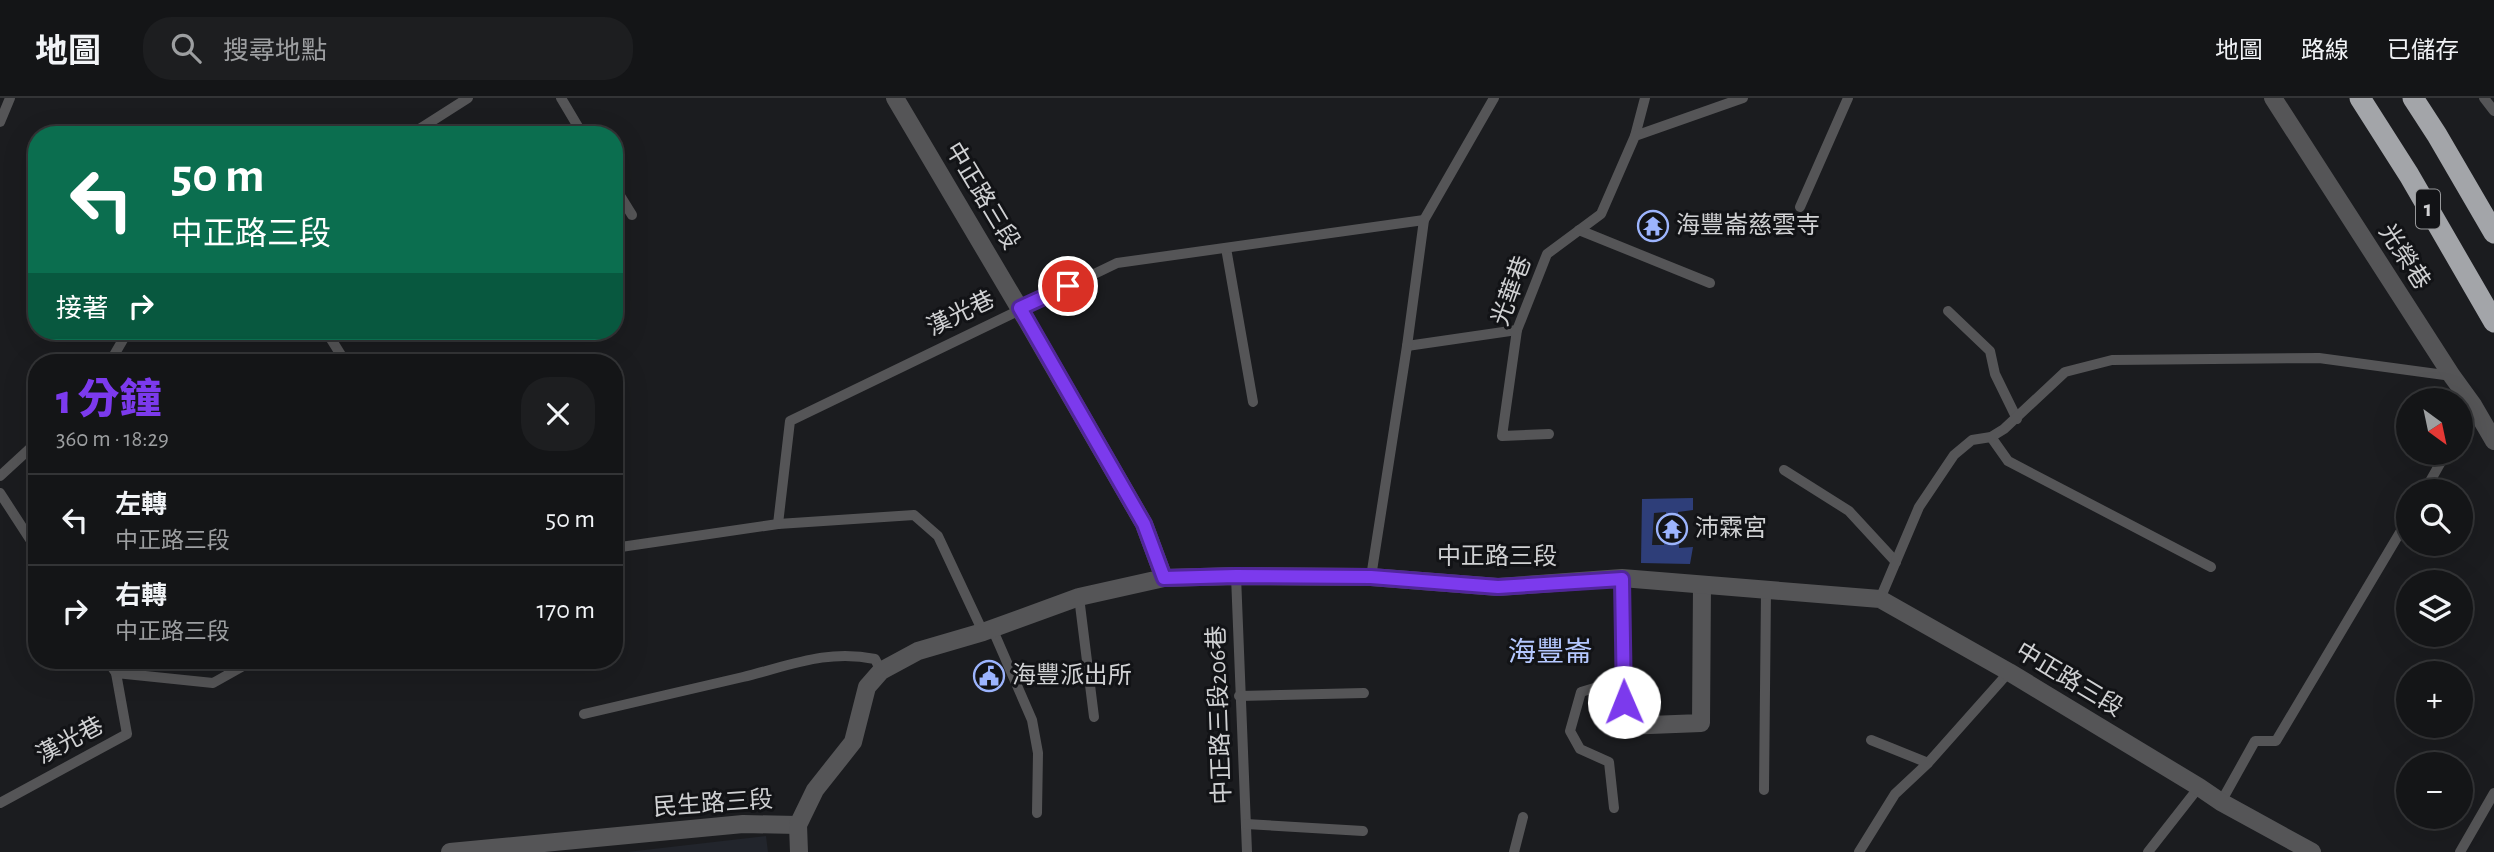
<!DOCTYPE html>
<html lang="zh-TW">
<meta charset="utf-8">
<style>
:root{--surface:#141517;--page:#1d1e20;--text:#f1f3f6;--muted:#9d9fa1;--line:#333436;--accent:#7c3aed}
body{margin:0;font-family:"Alegreya Sans","Noto Sans TC",sans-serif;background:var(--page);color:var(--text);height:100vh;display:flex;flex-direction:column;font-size:26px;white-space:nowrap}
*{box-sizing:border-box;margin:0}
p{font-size:23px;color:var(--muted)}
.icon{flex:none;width:38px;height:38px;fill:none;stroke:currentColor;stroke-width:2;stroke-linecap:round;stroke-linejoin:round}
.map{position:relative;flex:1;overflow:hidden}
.sheet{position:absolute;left:28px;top:256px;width:595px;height:315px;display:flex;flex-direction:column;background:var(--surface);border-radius:28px;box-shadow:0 7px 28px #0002,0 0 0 2px var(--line)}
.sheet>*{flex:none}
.guide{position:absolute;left:28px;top:28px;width:595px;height:214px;border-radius:28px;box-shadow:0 7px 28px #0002,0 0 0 2px var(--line);background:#0b6e4f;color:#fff;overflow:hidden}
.needle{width:46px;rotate:147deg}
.fabs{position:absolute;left:2396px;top:290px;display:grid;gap:14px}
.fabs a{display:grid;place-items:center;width:77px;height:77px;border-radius:50%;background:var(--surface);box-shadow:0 7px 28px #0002,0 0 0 2px var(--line);font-size:35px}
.pin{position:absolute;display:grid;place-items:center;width:60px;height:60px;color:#fff;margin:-30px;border:4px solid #fff;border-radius:50%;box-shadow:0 2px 7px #0007}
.me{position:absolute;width:77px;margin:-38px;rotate:359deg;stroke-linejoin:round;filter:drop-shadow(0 0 5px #0008)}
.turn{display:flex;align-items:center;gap:24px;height:147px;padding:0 28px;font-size:32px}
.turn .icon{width:91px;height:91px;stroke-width:2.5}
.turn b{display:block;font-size:49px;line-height:60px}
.then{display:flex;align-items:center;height:66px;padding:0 28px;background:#0003;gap:14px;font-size:26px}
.round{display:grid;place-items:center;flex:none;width:74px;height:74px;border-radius:28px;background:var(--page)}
.headline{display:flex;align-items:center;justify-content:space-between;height:119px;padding:0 28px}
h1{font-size:42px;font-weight:800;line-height:52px;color:var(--accent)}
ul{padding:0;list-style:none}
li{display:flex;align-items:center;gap:21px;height:91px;padding:0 28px;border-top:2px solid var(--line)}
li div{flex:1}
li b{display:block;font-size:26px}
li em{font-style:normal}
header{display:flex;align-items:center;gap:42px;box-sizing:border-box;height:98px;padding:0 35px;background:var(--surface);border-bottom:2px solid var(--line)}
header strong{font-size:33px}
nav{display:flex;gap:38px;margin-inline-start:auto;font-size:24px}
.search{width:490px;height:63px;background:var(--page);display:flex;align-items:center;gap:18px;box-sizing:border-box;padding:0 24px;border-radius:28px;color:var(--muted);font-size:26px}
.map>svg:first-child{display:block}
.built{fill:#22252c}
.building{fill:#2e3e79;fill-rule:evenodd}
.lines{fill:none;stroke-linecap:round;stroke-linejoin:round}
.service{stroke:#555557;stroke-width:10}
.minor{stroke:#555557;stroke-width:18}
.tertiary{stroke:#555557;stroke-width:18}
.motorway{stroke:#a3a5a9;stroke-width:21}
.route-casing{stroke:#51269a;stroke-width:18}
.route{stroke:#7c3aed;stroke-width:12}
.labels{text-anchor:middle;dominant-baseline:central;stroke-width:6;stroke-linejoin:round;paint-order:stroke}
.shield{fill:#121316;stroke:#97989a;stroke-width:2}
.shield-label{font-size:23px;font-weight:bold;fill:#d0d1d3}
.street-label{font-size:24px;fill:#d0d1d3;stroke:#121316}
.poi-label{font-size:24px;fill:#d0d1d3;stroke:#121316;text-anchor:start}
.quarter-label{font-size:28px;fill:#b5c8ff;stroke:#121316}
</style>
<header>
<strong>地圖</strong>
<div class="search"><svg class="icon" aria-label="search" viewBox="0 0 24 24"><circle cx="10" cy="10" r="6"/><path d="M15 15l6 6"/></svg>搜尋地點</div>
<nav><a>地圖</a><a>路線</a><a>已儲存</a></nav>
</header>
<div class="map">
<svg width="2494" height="754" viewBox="0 0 2494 754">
<rect width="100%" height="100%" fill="#1b1c1f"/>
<polygon class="built" points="766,738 768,754 627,754"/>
<path class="building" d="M 1693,400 L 1693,412 L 1678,414 L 1679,450 L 1693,449 L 1690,466 L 1641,465 L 1642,401 ZM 1666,414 L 1664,447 L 1652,447 L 1654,415 Z"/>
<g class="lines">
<g class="service">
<polyline points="561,0 583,37"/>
<polyline points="2484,0 2494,13"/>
<polyline points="0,24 10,0"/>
<polyline points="410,37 468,0"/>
<polyline points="1635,38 1645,0"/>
<polyline points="614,88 632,117"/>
<polyline points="1800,109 1848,0"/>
<polyline points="1579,132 1710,185"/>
<polyline points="1226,150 1253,304"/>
<polyline points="1948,213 1990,253 1995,276 2017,321"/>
<polyline points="326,233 341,257"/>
<polyline points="1407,248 1517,232"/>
<polyline points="110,264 128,233"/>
<polyline points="2460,329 2473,307"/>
<polyline points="1549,336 1502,338 1517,232 1547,156 1601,116 1635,38 1743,0"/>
<polyline points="1991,339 2008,363 2211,469"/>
<polyline points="1784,372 1849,413 1896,464"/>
<polyline points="0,378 37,344"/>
<polyline points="2424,394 2446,355"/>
<polyline points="0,395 37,452"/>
<polyline points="778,426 790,323 1117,165 1424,122"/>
<polyline points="614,450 778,426 914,417 938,438 983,534"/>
<polyline points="1236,478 1247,754"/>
<polyline points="1371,479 1407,248 1424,122 1494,0"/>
<polyline points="1622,480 1624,628"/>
<polyline points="1079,499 1094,619"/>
<polyline points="1880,501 1919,409 1954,357 1972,342 1991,339 2004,331 2065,274 2112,262 2319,260 2452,278"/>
<polyline points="992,530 1032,622 1038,655 1037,715"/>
<polyline points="107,562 116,575"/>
<polyline points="1239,598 1364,595"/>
<path d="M 584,616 C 637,604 690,591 743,579 C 789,568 826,551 875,561 L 881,573"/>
<polyline points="1871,642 1928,665"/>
<polyline points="1764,692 1766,493"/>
<polyline points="2221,704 2255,643 2276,643 2408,421"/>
<polyline points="0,705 127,636 116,575 213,585 254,562"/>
<polyline points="1614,710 1609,664 1580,651 1570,633 1581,594 1624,581"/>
<polyline points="1246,726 1363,733"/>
<polyline points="1514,754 1523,719"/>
<polyline points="1859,754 1895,696 1928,665 2009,574"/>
<polyline points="2148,754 2199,689"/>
<polyline points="2460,754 2494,695"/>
</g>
<g class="minor">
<polyline points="2273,0 2452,278 2473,307 2494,343"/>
<polyline points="1624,628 1701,625 1702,487"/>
<polyline points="450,754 743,726 798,727"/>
</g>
<g class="tertiary">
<polyline points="895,0 1027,223 1144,426 1164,480"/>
<polyline points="799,754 798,727 815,692 853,644 867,589 881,573 918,553 983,534 1079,499 1164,480 1236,478 1371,479 1498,489 1622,480 1880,501 2009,574 2199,689 2221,704 2312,754"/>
</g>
<g class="motorway">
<polyline points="2360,0 2409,77 2494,224"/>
<polyline points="2413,0 2437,37 2494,135"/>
</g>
</g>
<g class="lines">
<g class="route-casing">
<polyline id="route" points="1068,188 1020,210 1144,426 1164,480 1236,478 1371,479 1498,489 1622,481 1624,604"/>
</g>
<use href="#route" class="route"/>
</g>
<defs>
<g id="temple-ring" transform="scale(1.575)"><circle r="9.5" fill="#121316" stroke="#9cb4fd" stroke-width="1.5"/><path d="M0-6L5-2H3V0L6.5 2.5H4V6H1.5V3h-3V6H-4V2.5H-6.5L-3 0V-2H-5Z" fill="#9cb4fd"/></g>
<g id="civic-ring" transform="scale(1.575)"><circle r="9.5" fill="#121316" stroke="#9cb4fd" stroke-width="1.5"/><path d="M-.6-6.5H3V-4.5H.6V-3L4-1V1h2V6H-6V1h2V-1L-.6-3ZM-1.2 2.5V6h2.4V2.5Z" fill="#9cb4fd"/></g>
</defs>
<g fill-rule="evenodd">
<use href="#temple-ring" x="1653" y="128"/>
<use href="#temple-ring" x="1672" y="431"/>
<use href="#civic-ring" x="989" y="578"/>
</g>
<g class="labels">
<rect class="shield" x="2416" y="91.5" width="24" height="39" rx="5"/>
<g class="shield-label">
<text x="2428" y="111">1</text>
</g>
<g class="street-label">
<text transform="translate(982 98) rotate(59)">中正路三段</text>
<text transform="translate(2404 159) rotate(57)">光榮巷</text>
<text transform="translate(1512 193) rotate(-70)">光華巷</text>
<text transform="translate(961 216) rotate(-26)">漢光巷</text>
<text x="1497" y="459">中正路三段</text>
<text transform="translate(2069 582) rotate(31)">中正路三段</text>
<text transform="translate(1220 617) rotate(-92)">中正路三段206巷</text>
<text transform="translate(70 643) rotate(-28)">漢光巷</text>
<text transform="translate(713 706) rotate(-4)">民生路三段</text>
</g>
<g class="poi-label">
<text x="1676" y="128">海豐崙慈雲寺</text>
<text x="1695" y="431">沛霖宮</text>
<text x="1012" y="578">海豐派出所</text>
</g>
<g class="quarter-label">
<text x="1550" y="555">海豐崙</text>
</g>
</g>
</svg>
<div class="fabs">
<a><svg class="needle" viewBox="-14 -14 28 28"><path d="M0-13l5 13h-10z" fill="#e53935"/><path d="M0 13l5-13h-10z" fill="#9d9fa1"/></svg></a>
<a><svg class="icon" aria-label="search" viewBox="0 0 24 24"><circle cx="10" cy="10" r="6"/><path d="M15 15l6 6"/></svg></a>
<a><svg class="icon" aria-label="layers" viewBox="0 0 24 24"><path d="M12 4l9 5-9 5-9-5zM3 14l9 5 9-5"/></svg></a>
<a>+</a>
<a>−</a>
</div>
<div class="pin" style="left:1068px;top:188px;background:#d93025"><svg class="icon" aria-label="arrive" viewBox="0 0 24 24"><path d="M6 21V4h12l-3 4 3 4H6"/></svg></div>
<svg class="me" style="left:1624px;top:604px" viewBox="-20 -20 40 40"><circle r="19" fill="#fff"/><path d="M0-13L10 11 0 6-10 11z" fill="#7c3aed"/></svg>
<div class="guide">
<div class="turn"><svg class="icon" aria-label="left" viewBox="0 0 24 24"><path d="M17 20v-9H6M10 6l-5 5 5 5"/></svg><div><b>50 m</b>中正路三段</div></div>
<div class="then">接著<svg class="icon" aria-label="right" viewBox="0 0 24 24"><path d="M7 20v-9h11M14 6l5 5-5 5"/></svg></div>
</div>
<section class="sheet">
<div class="headline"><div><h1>1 分鐘</h1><p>360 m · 18:29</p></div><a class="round"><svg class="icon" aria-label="close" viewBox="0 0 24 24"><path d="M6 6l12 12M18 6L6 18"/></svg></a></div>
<ul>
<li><svg class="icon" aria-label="left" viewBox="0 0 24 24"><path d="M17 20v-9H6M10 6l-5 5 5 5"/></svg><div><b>左轉</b><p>中正路三段</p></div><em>50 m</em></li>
<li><svg class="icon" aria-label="right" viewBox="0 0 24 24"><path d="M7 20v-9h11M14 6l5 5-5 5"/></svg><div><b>右轉</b><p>中正路三段</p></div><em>170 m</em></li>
</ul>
</section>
</div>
